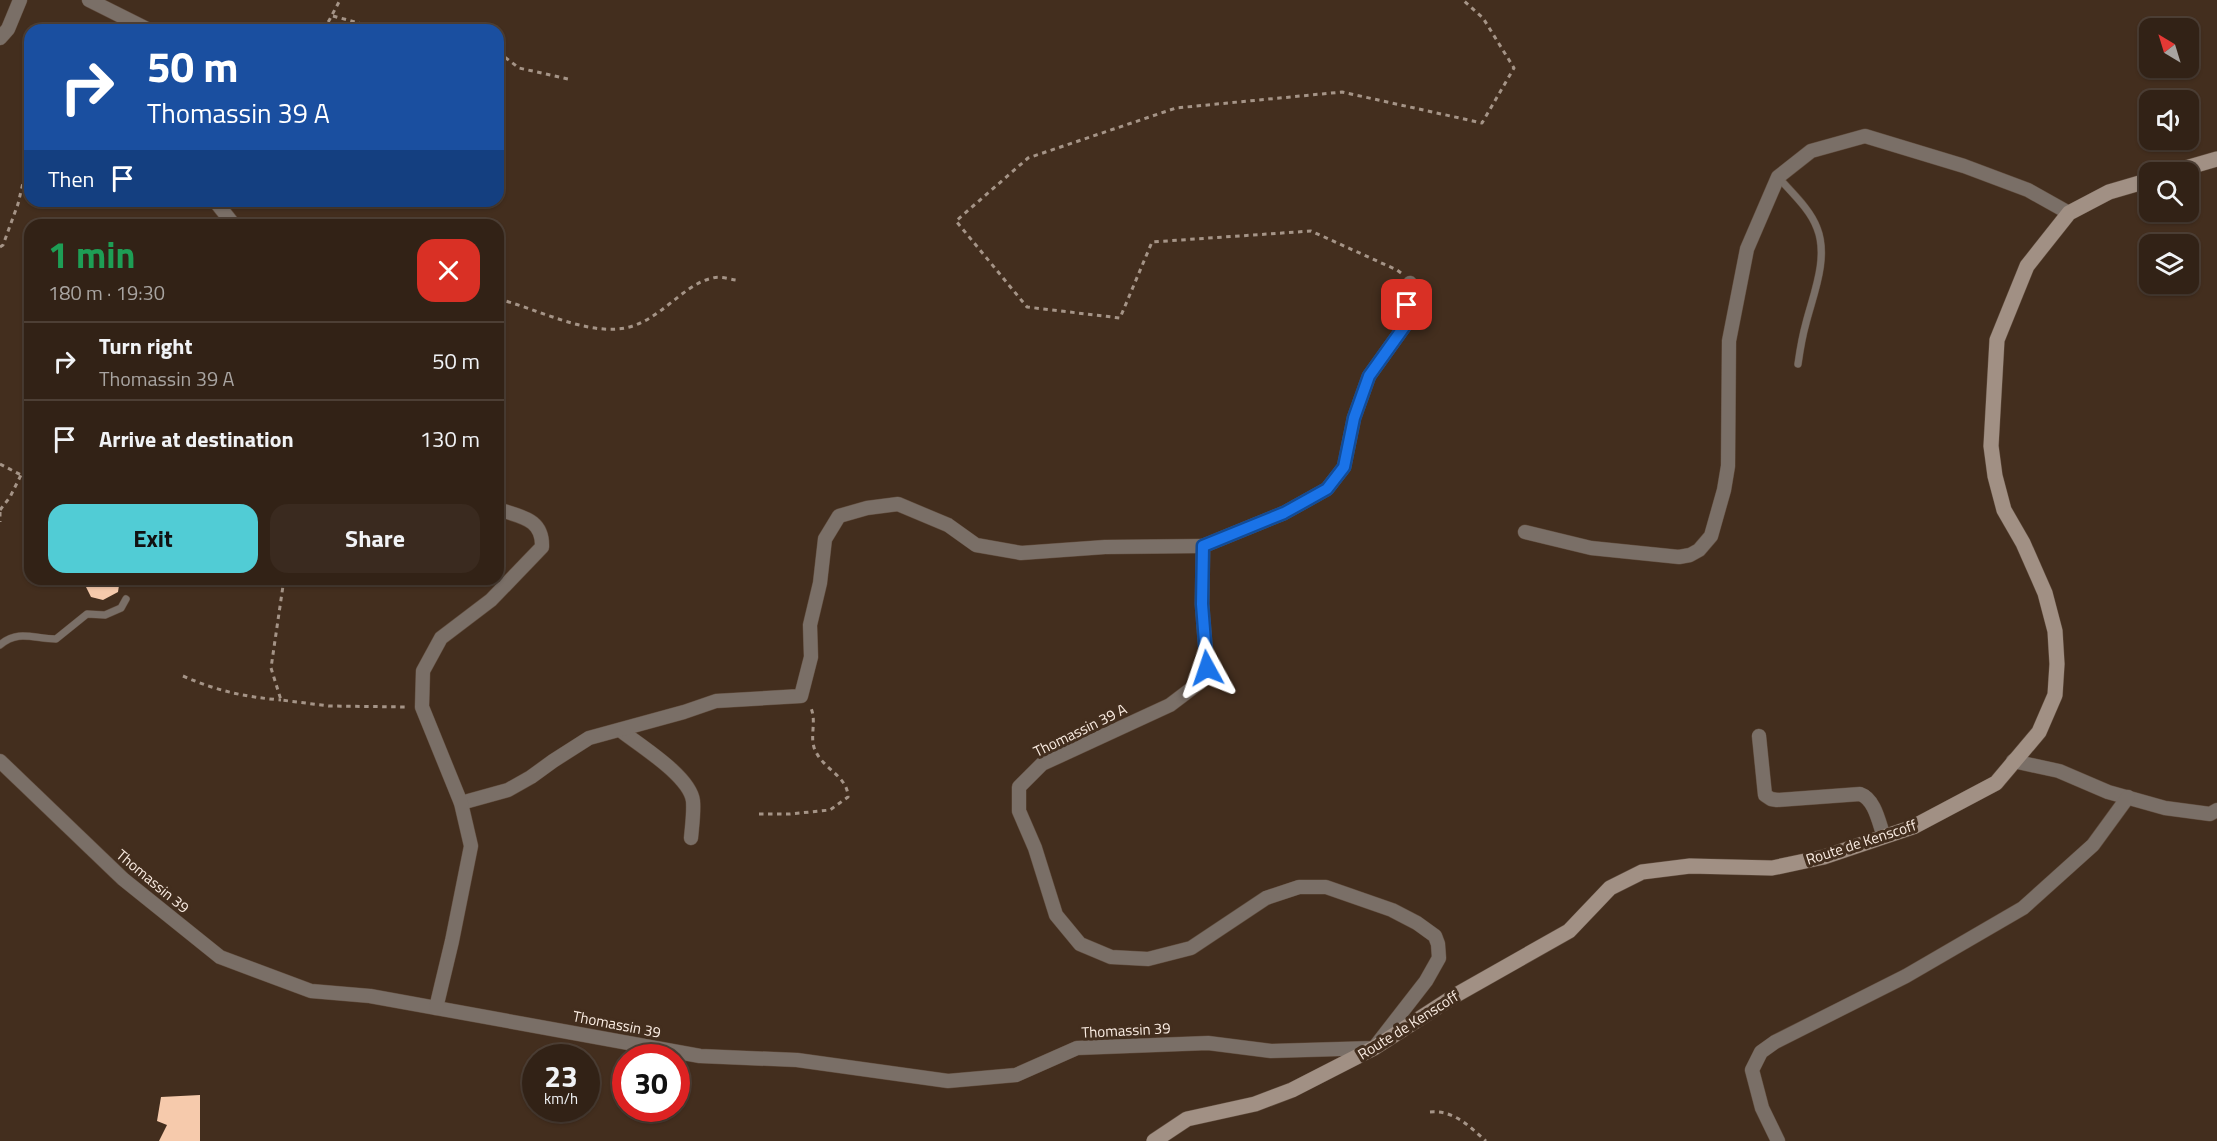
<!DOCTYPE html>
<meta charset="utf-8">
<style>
:root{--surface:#322216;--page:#3a2a1f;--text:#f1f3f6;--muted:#a8a4a1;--line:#4d3f35;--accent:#51ccd5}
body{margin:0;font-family:"Titillium Web",sans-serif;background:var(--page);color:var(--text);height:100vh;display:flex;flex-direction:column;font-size:22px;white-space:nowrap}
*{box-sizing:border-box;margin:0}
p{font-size:20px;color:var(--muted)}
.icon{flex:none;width:33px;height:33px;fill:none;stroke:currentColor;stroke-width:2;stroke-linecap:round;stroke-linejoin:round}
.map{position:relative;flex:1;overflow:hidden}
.drawer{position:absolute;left:24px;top:219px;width:480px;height:366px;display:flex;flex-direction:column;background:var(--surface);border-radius:18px;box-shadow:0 2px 4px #0004,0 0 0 2px var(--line)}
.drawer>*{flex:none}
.guide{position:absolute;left:24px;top:24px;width:480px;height:183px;border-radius:18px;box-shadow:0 2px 4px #0004,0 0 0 2px var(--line);background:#1a4fa0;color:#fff;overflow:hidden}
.needle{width:39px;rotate:322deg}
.buttons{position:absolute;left:2139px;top:18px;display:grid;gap:12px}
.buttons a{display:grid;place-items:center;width:60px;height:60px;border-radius:12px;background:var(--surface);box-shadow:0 2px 4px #0004,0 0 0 2px var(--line);font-size:30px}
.speed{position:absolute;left:522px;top:1044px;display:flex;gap:12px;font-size:30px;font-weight:700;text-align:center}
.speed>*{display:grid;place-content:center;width:78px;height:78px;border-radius:50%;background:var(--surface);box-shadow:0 2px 4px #0004,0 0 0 2px var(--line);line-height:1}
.speed small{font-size:15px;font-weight:400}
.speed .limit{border:9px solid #d22;background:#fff;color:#111}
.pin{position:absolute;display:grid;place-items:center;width:51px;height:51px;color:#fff;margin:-26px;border-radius:12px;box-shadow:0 3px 9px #0006}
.me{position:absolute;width:66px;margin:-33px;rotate:355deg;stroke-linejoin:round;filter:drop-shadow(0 0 4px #0008)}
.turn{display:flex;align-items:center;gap:21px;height:126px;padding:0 24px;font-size:27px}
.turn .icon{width:78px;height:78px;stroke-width:2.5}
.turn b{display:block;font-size:42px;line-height:51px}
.then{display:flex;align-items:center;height:57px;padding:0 24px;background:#0003;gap:12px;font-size:22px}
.round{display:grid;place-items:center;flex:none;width:63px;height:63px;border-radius:18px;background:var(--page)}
.head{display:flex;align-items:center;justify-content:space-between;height:102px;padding:0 24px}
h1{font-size:36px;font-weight:700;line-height:45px;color:#1e9e55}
.cta{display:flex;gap:12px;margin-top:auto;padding:12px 24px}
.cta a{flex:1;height:69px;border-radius:18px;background:var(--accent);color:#111;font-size:24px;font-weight:700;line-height:69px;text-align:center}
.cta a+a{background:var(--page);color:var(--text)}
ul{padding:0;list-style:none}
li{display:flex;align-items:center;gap:18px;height:78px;padding:0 24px;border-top:2px solid var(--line)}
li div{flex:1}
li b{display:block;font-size:22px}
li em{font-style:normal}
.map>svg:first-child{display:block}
.building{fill:#f6caac}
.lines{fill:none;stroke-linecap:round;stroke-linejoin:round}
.lane-casing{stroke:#604c3d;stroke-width:8}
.street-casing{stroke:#604c3d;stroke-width:15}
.secondary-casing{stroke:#604c3d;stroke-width:16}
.path{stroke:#a59487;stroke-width:3;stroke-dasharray:4.5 4.5;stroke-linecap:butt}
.lane{stroke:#7a6f67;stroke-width:7}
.street{stroke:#7a6f67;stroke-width:14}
.secondary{stroke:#a19084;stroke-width:15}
.route-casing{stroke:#114b97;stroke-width:15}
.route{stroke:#1a73e8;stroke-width:10}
.labels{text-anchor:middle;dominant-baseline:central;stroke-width:6;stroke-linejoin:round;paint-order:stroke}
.street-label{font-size:15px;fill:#faece2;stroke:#432e1e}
</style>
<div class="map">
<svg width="2217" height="1141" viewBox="0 0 2217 1141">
<rect width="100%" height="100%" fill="#432e1e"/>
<g class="building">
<polygon points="82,579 120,579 118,592 103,600 91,597"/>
<polygon points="200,1095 200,1141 159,1141 167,1125 157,1121 161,1097"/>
</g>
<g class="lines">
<g class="lane-casing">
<g id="lane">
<path d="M 1778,177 C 1792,193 1810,209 1817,228 C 1829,258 1813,295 1806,323 C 1802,337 1800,350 1798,364"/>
<path d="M 0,645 C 18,629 34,639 56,639 L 87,614 L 105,615 L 121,608 L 126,599"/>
</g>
</g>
<g class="street-casing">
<g id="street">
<polyline points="89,0 149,30"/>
<polyline points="0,38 8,29 20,0"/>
<polyline points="215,201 234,225"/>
<polyline points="1525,532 1591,548 1679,557 1690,555 1699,550 1711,536 1724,490 1728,466 1729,341 1747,249 1778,177 1811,151 1865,136 1964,166 2028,190 2069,213"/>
<path d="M 620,730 C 639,745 690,776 693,801 C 694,813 692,826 691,838"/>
<path d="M 1759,736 L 1765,795 L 1771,799 L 1777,800 L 1860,794 C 1875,799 1879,823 1884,837"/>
<polyline points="0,761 123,879 220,957 311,991 370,996 700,1056 797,1060 948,1081 1016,1075 1077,1048 1208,1043 1271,1051 1374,1048 1426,981 1439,958 1438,944 1435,936 1417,923 1392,910 1326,887 1299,887 1266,898 1191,948 1148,959 1111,957 1080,944 1056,915 1035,848 1019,811 1019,787 1042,764 1170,705 1199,683 1207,668 1202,604 1203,546 1284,513 1327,489 1344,467 1354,418 1369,376 1404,327 1410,283"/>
<polyline points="2013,761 2059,771 2108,792 2165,808 2210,814 2217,810"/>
<polyline points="461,803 508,790 531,777 553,761 589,738 684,712 716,701 801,696 811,657 810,625 820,583 825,539 839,516 867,508 898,504 948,525 976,545 1021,553 1105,547 1203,546"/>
<path d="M 436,1008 L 452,941 L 471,846 L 461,803 L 422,707 L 423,671 L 441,638 L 491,600 L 542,547 C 543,518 520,517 498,509"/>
<polyline points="1778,1141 1762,1108 1752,1070 1761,1052 1775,1042 1906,976 2023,908 2093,845 2128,797"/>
</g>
</g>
<g class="secondary-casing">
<g id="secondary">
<polyline points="2172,172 2217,159"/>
<polyline points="1154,1141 1187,1119 1255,1104 1292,1090 1374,1048 1456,995 1569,931 1610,888 1642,872 1690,866 1772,868 1824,857 1913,827 1996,783 2039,732 2055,695 2057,664 2055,631 2045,593 2023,543 2004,510 1995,476 1991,446 1997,340 2027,266 2069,213 2109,192 2150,180"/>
</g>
</g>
<g class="path">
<polyline points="333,16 377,28 402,30"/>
<polyline points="324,30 340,0"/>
<polyline points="498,52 519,68 568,79"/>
<polyline points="0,247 3,245 18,204 30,153"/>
<polyline points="1401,273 1397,270 1311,231 1152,242 1120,318 1027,307 956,221 1028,158 1176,108 1342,92 1482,123 1514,68 1483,18 1463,0"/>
<path d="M 498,299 C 535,308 579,332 617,329 C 657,327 681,284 713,278 C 720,276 729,279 736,280"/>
<polyline points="0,464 21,475 30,472"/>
<polyline points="0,510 10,497 21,475"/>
<polyline points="0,512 0,522"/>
<polyline points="284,579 271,668 281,700 329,706 408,707"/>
<path d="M 183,676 C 217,691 245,697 281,700"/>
<path d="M 759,814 L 790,814 L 830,810 L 848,797 C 848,777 824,769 816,752 C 808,738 818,721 810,706"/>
<path d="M 1430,1112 C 1454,1110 1469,1126 1486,1141"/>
</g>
<use href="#lane" class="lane"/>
<use href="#street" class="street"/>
<use href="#secondary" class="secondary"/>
</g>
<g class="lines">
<g class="route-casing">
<polyline id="route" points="1207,668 1202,604 1203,546 1284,513 1327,489 1344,467 1354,418 1369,376 1404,327 1407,305"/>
</g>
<use href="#route" class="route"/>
</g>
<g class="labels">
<g class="street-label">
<text transform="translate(1080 730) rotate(-26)">Thomassin 39 A</text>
<text transform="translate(1861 842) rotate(-18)">Route de Kenscoff</text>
<text transform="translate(153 881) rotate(40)">Thomassin 39</text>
<text transform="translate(617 1024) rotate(11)">Thomassin 39</text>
<text transform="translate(1408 1025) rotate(-32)">Route de Kenscoff</text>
<text transform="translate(1126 1030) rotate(-3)">Thomassin 39</text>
</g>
</g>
</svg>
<div class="buttons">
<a><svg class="needle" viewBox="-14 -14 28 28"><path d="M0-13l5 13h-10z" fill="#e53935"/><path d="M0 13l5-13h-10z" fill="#a8a4a1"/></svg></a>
<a><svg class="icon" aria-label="sound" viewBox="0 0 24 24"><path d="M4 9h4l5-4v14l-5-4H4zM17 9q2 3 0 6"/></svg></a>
<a><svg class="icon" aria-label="search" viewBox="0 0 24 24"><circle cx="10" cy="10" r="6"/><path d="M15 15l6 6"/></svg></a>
<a><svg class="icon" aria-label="layers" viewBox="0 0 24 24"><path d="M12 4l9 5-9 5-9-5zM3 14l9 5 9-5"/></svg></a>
</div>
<div class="speed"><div>23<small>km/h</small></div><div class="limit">30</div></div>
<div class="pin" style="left:1407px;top:305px;background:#d93025"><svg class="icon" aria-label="arrive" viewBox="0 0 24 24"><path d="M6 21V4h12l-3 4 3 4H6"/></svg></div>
<svg class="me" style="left:1207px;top:668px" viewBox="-20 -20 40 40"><path d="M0-17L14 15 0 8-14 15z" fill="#1a73e8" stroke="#fff" stroke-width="4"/></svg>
<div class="guide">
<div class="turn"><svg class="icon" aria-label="right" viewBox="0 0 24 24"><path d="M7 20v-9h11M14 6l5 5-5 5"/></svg><div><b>50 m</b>Thomassin 39 A</div></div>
<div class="then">Then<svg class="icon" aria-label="arrive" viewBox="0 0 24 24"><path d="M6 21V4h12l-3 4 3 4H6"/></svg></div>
</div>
<section class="drawer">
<div class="head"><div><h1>1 min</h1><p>180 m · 19:30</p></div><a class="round" style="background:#d93025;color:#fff"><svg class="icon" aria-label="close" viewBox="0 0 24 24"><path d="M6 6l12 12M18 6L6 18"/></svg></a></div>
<ul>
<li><svg class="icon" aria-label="right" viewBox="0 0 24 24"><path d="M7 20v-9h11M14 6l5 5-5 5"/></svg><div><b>Turn right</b><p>Thomassin 39 A</p></div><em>50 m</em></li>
<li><svg class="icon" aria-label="arrive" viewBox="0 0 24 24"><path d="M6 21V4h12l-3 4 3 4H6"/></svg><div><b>Arrive at destination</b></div><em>130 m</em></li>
</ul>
<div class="cta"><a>Exit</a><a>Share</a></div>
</section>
</div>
